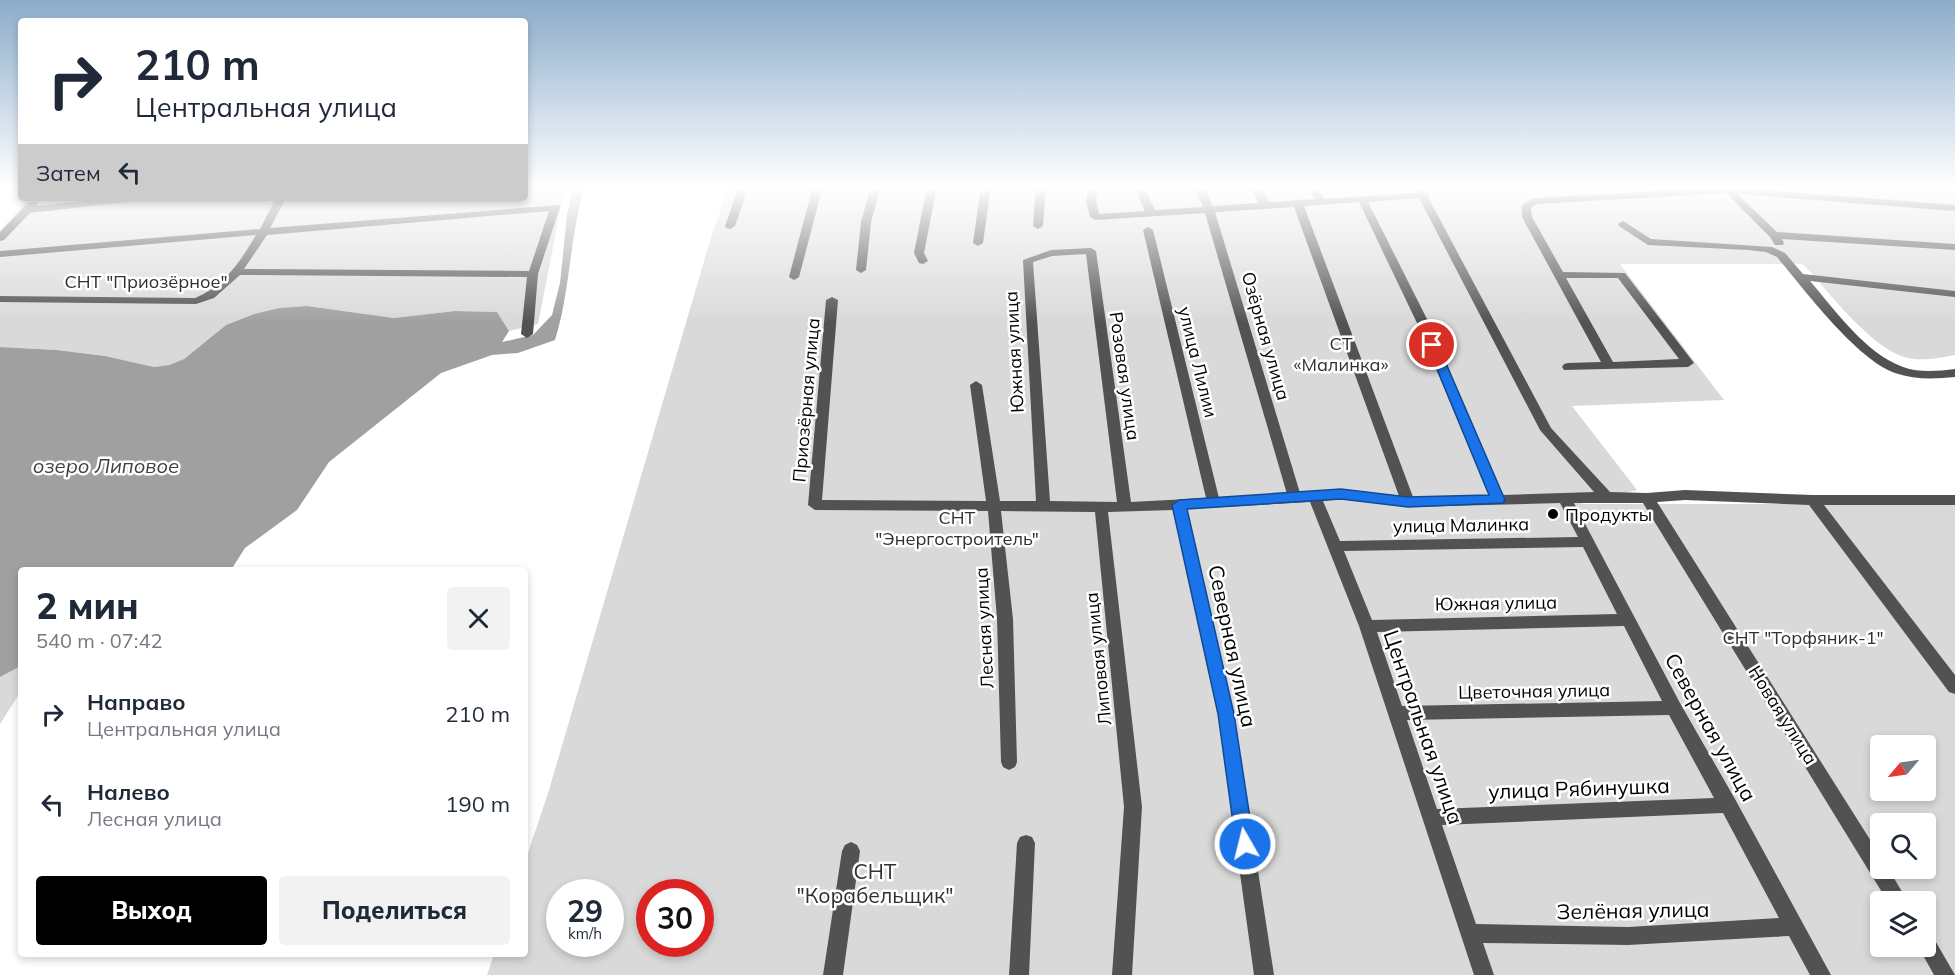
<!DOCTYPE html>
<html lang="ru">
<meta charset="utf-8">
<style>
:root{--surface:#fff;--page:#f2f2f3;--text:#1f2937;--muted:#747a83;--accent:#000}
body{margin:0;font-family:Mulish,sans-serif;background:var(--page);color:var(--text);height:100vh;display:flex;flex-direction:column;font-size:22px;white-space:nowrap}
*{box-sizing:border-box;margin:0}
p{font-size:20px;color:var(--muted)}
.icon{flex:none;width:33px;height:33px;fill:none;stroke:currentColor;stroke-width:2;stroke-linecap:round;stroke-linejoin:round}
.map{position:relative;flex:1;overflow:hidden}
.drawer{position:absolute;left:18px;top:567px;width:510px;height:390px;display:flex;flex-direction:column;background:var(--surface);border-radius:6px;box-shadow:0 3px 9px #0003}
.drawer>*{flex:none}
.top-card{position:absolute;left:18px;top:18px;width:510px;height:183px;border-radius:6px;box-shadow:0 3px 9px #0003;background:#fff;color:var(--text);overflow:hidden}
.needle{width:39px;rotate:241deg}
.fabs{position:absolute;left:1870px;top:735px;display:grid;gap:12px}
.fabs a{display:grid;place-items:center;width:66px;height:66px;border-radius:6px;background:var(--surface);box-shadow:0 3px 9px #0003;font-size:30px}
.speed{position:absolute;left:546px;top:879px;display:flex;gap:12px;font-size:30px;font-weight:700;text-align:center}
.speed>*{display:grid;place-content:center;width:78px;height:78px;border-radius:50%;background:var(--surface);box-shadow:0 3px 9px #0003;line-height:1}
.speed small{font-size:15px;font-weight:400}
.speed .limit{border:9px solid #d22;background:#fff;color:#111}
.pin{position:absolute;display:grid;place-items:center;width:51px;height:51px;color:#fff;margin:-26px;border:3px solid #fff;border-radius:50%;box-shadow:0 2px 6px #0007}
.me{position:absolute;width:66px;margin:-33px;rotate:352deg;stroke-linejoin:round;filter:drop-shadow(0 0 4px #0008)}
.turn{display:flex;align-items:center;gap:21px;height:126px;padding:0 18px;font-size:27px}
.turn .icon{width:78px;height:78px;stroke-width:2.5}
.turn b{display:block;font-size:42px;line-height:51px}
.then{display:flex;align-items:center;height:57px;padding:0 18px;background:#0003;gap:12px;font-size:22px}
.round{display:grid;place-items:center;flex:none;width:63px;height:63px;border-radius:6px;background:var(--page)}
.head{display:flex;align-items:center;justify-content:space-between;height:102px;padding:0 18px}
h1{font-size:36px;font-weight:800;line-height:45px}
.primary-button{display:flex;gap:12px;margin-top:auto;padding:12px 18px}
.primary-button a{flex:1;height:69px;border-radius:6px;background:var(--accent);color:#fff;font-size:24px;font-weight:800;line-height:69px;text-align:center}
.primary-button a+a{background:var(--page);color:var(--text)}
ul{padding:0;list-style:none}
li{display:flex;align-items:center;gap:18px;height:90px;padding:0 18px}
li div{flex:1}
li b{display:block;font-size:22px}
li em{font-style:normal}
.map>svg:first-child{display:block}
.green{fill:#d9d9d9;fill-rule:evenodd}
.water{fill:#a0a0a0}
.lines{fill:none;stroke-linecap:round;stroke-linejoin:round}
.minor{fill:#525252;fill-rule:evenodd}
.route{fill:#1a73e8;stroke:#114b97;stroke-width:1.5}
.poi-dot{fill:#000;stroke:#fff;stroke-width:2}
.labels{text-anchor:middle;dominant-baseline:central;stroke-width:5;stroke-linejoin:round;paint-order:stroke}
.park-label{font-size:18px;fill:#303030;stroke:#fff}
.street-label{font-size:18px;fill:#000;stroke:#fff}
.poi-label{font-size:18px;fill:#000;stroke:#fff;text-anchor:start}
.water-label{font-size:20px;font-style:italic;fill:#414141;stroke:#fff}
.near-street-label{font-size:21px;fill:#000;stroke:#fff}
.near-park-label{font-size:21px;fill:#303030;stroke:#fff}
</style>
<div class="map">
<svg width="1955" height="975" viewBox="0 0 1955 975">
<rect width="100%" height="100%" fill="#fff"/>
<g class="green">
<polygon points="525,186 565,186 538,324 509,331 497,312 455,311 394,318 307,306 279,308 254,314 226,325 184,359 169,365 154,367 105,356 57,350 0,347 0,230 30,198 525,198"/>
<path d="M 729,186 L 1955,186 L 1955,355 C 1940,358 1919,362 1904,357 C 1869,346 1829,292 1803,264 L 1620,264 L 1724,400 L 1572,406 L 1637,490 L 1580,504 L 1955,504 L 1955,975 L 487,975 L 494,954 L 525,954 L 525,862 L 549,790 L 712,234 ZM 1881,746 L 1926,746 L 1926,790 L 1881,790 ZM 1881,824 L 1926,824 L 1926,868 L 1881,868 ZM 560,892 L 610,892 L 610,944 L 560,944 ZM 650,892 L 700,892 L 700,944 L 650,944 ZM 1881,902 L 1926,902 L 1926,946 L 1881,946 Z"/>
<polygon points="21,666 21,691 0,724 0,677"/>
</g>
<path class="water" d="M 574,186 L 585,186 C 569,237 571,289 555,340 L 518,353 L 492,355 L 441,373 L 329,462 L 297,510 L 245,548 L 231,570 L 21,570 L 21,666 L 0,677 L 0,347 L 57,350 L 105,356 L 154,367 L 169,365 L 184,359 L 226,325 L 254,314 L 279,308 L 307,306 L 394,318 L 455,311 L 497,312 L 509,331 L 502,342 L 533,335 L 552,315 L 560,283 L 567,215 Z"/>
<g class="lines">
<g class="minor">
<polygon points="739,186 749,186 735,226 730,229 726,228 725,226"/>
<polygon points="813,186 823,186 799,277 794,280 789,277"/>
<polygon points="871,186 881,186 871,222 866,270 861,273 856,270 861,222"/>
<polygon points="927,186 937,186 924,253 928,261 923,264 919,263 914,253"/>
<polygon points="981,186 991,186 983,243 978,246 973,243"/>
<polygon points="1036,186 1046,186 1043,226 1038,229 1033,226"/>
<path d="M 1089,186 L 1099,186 L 1096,201 L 1099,214 L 1145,211 L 1134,186 L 1144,186 L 1155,210 L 1203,207 L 1193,186 L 1203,186 L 1213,206 L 1259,203 L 1249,186 L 1259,186 L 1269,202 L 1315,199 L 1306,186 L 1316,186 L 1324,199 L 1416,193 L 1412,186 L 1422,186 L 1429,195 L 1428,197 L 1551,428 L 1610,492 L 1647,493 L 1685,490 L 1813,495 L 1955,495 L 1955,505 L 1824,505 L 1955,675 L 1955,694 L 1949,692 L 1809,505 L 1685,500 L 1657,502 L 1881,857 L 1881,868 L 1888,868 L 1908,902 L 1888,902 L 1643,503 L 1574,503 L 1680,703 L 1735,799 L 1831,975 L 1810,975 L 1789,936 L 1628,945 L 1483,943 L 1494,975 L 1474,975 L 1359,626 L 1310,502 L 1187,509 L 1234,714 L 1274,975 L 1254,975 L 1218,714 L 1173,510 L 1108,512 L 1142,807 L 1132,975 L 1112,975 L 1124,807 L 1095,512 L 1001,511 L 1013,619 L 1017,762 L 1015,767 L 1009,770 L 1003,767 L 1001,762 L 997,619 L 988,511 L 815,510 L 808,505 L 826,300 L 832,297 L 838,300 L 822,500 L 986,501 L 970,385 L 976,381 L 982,385 L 1000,501 L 1036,501 L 1023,260 L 1051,250 L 1091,248 L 1096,251 L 1131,502 L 1206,498 L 1143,230 L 1148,227 L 1153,230 L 1219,498 L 1287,494 L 1205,213 L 1095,220 L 1090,217 L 1086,201 ZM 1419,198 L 1540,430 L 1594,492 L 1503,495 L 1429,323 L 1368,202 ZM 1359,202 L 1417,323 L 1489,495 L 1413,497 L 1304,206 ZM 1294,207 L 1399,496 L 1341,489 L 1300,493 L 1215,212 ZM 1086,254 L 1117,502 L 1050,501 L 1033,262 L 1052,256 ZM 1341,499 L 1408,507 L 1560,503 L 1578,537 L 1340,541 L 1323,501 ZM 1583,547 L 1617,614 L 1372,620 L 1344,551 ZM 1624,626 L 1662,701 L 1402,706 L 1377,632 ZM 1669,715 L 1714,798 L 1437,809 L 1407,720 ZM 1723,813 L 1779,918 L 1628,927 L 1476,924 L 1442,825 Z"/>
<path d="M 1728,187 L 1955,205 L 1955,211 L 1737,194 L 1777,232 L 1955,244 L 1955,250 L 1782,239 L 1784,243 L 1783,245 L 1775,245 L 1770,237 L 1726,193 L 1537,204 L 1531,208 L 1532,217 L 1563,272 L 1625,273 L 1694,363 L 1688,367 L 1564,370 L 1562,367 L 1564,364 L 1568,363 L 1601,362 L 1522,217 L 1522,205 L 1534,198 ZM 1566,278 L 1618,278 L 1679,359 L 1613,362 Z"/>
<polygon points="108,198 140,198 135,201 30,213 4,240 0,241 0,232 29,202 37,202 37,206"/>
<path d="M 276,198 L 286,198 L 270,228 L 559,205 L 560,207 L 538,274 L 533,334 L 527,338 L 521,334 L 527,277 L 240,275 L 214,298 L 196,304 L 0,302 L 0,296 L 195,298 C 223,287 241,261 256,235 L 0,257 L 0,251 L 260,229 ZM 549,211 L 529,271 L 244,269 L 267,235 Z"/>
<path d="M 1623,221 L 1651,239 L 1772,247 L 1785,253 L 1803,274 L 1955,291 L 1955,297 L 1810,281 C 1836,311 1865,353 1903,367 C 1920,373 1938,371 1955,369 L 1955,377 C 1935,379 1915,380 1895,373 C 1856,359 1804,289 1777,257 L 1766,252 L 1748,250 L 1648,245 L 1619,226 L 1618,224 Z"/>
<polygon points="1026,835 1032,837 1035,843 1029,975 1009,975 1017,843 1020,837"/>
<polygon points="851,842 857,845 860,851 843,975 823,975 842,851 845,845"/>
<polygon points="1926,934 1933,937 1955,975 1934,975 1918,946 1926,946"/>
</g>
</g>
<linearGradient id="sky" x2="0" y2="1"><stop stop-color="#8baccb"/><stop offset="0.58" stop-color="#fff"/><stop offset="1" stop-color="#fff" stop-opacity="0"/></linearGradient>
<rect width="1955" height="323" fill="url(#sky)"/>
<polygon class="route" points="1432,341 1438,345 1505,500 1503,503 1408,507 1341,499 1187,509 1234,714 1254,844 1251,850 1245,853 1238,850 1236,844 1218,714 1172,505 1179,500 1341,489 1408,497 1489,495 1427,345"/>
<circle class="poi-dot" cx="1553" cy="514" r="6"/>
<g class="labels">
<g class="park-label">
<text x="146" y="281">СНТ "Приозёрное"</text>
<text x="1341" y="343">CТ<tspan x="1341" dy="21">«Малинка»</tspan></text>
<text x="957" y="517">СНТ<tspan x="957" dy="21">"Энергостроитель"</tspan></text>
<text x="1803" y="637">СНТ "Торфяник-1"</text>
</g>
<g class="street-label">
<text transform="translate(1266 336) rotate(74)">Озёрная улица</text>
<text transform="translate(1014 352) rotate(-93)">Южная улица</text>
<text transform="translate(1198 362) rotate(76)">улица Лилии</text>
<text transform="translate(1125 376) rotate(82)">Розовая улица</text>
<text transform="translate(806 400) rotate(-85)">Приозёрная улица</text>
<text transform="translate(1461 525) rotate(-1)">улица Малинка</text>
<text transform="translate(1496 603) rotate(-1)">Южная улица</text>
<text transform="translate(984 628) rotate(-93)">Лесная улица</text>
<text transform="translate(1098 659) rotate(-96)">Липовая улица</text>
<text transform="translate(1534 691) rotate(-1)">Цветочная улица</text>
<text transform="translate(1783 715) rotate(58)">Новая улица</text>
</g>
<g class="poi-label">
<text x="1565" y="514">Продукты</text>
</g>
<g class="water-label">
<text x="106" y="465">озеро Липовое</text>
</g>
<g class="near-street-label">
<text transform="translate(1233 646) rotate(78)">Северная улица</text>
<text transform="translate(1424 727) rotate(71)">Центральная улица</text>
<text transform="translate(1711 727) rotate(61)">Северная улица</text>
<text transform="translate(1579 788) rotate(-2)">улица Рябинушка</text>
<text transform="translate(1633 910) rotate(-1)">Зелёная улица</text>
</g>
<g class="near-park-label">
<text x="875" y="871">СНТ<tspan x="875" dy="24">"Корабельщик"</tspan></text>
</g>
</g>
</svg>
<div class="fabs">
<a><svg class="needle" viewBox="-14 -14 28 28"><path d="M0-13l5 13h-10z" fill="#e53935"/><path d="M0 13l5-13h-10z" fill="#747a83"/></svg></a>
<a><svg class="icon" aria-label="search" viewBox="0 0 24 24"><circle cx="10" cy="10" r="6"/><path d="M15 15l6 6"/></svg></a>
<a><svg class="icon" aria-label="layers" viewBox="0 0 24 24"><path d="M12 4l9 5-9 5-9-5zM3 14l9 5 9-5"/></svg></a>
</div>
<div class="speed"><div>29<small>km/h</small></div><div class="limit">30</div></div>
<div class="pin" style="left:1432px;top:345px;background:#d93025"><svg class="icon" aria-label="arrive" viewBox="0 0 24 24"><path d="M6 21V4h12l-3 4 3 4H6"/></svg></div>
<svg class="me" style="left:1245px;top:844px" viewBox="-20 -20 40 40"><circle r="17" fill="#1a73e8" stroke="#fff" stroke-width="3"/><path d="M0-11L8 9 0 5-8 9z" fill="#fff"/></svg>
<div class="top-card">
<div class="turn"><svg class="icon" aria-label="right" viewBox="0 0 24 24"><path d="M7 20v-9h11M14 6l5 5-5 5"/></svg><div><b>210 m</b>Центральная улица</div></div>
<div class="then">Затем<svg class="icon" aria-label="left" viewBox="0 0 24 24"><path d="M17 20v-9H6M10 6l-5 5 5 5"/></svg></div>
</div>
<section class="drawer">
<div class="head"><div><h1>2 мин</h1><p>540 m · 07:42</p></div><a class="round"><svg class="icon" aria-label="close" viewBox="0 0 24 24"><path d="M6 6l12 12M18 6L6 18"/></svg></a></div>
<ul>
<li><svg class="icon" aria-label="right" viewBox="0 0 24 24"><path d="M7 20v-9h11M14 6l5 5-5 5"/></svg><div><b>Направо</b><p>Центральная улица</p></div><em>210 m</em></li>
<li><svg class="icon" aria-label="left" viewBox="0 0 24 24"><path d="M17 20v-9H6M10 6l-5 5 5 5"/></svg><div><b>Налево</b><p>Лесная улица</p></div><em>190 m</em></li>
</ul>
<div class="primary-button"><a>Выход</a><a>Поделиться</a></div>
</section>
</div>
